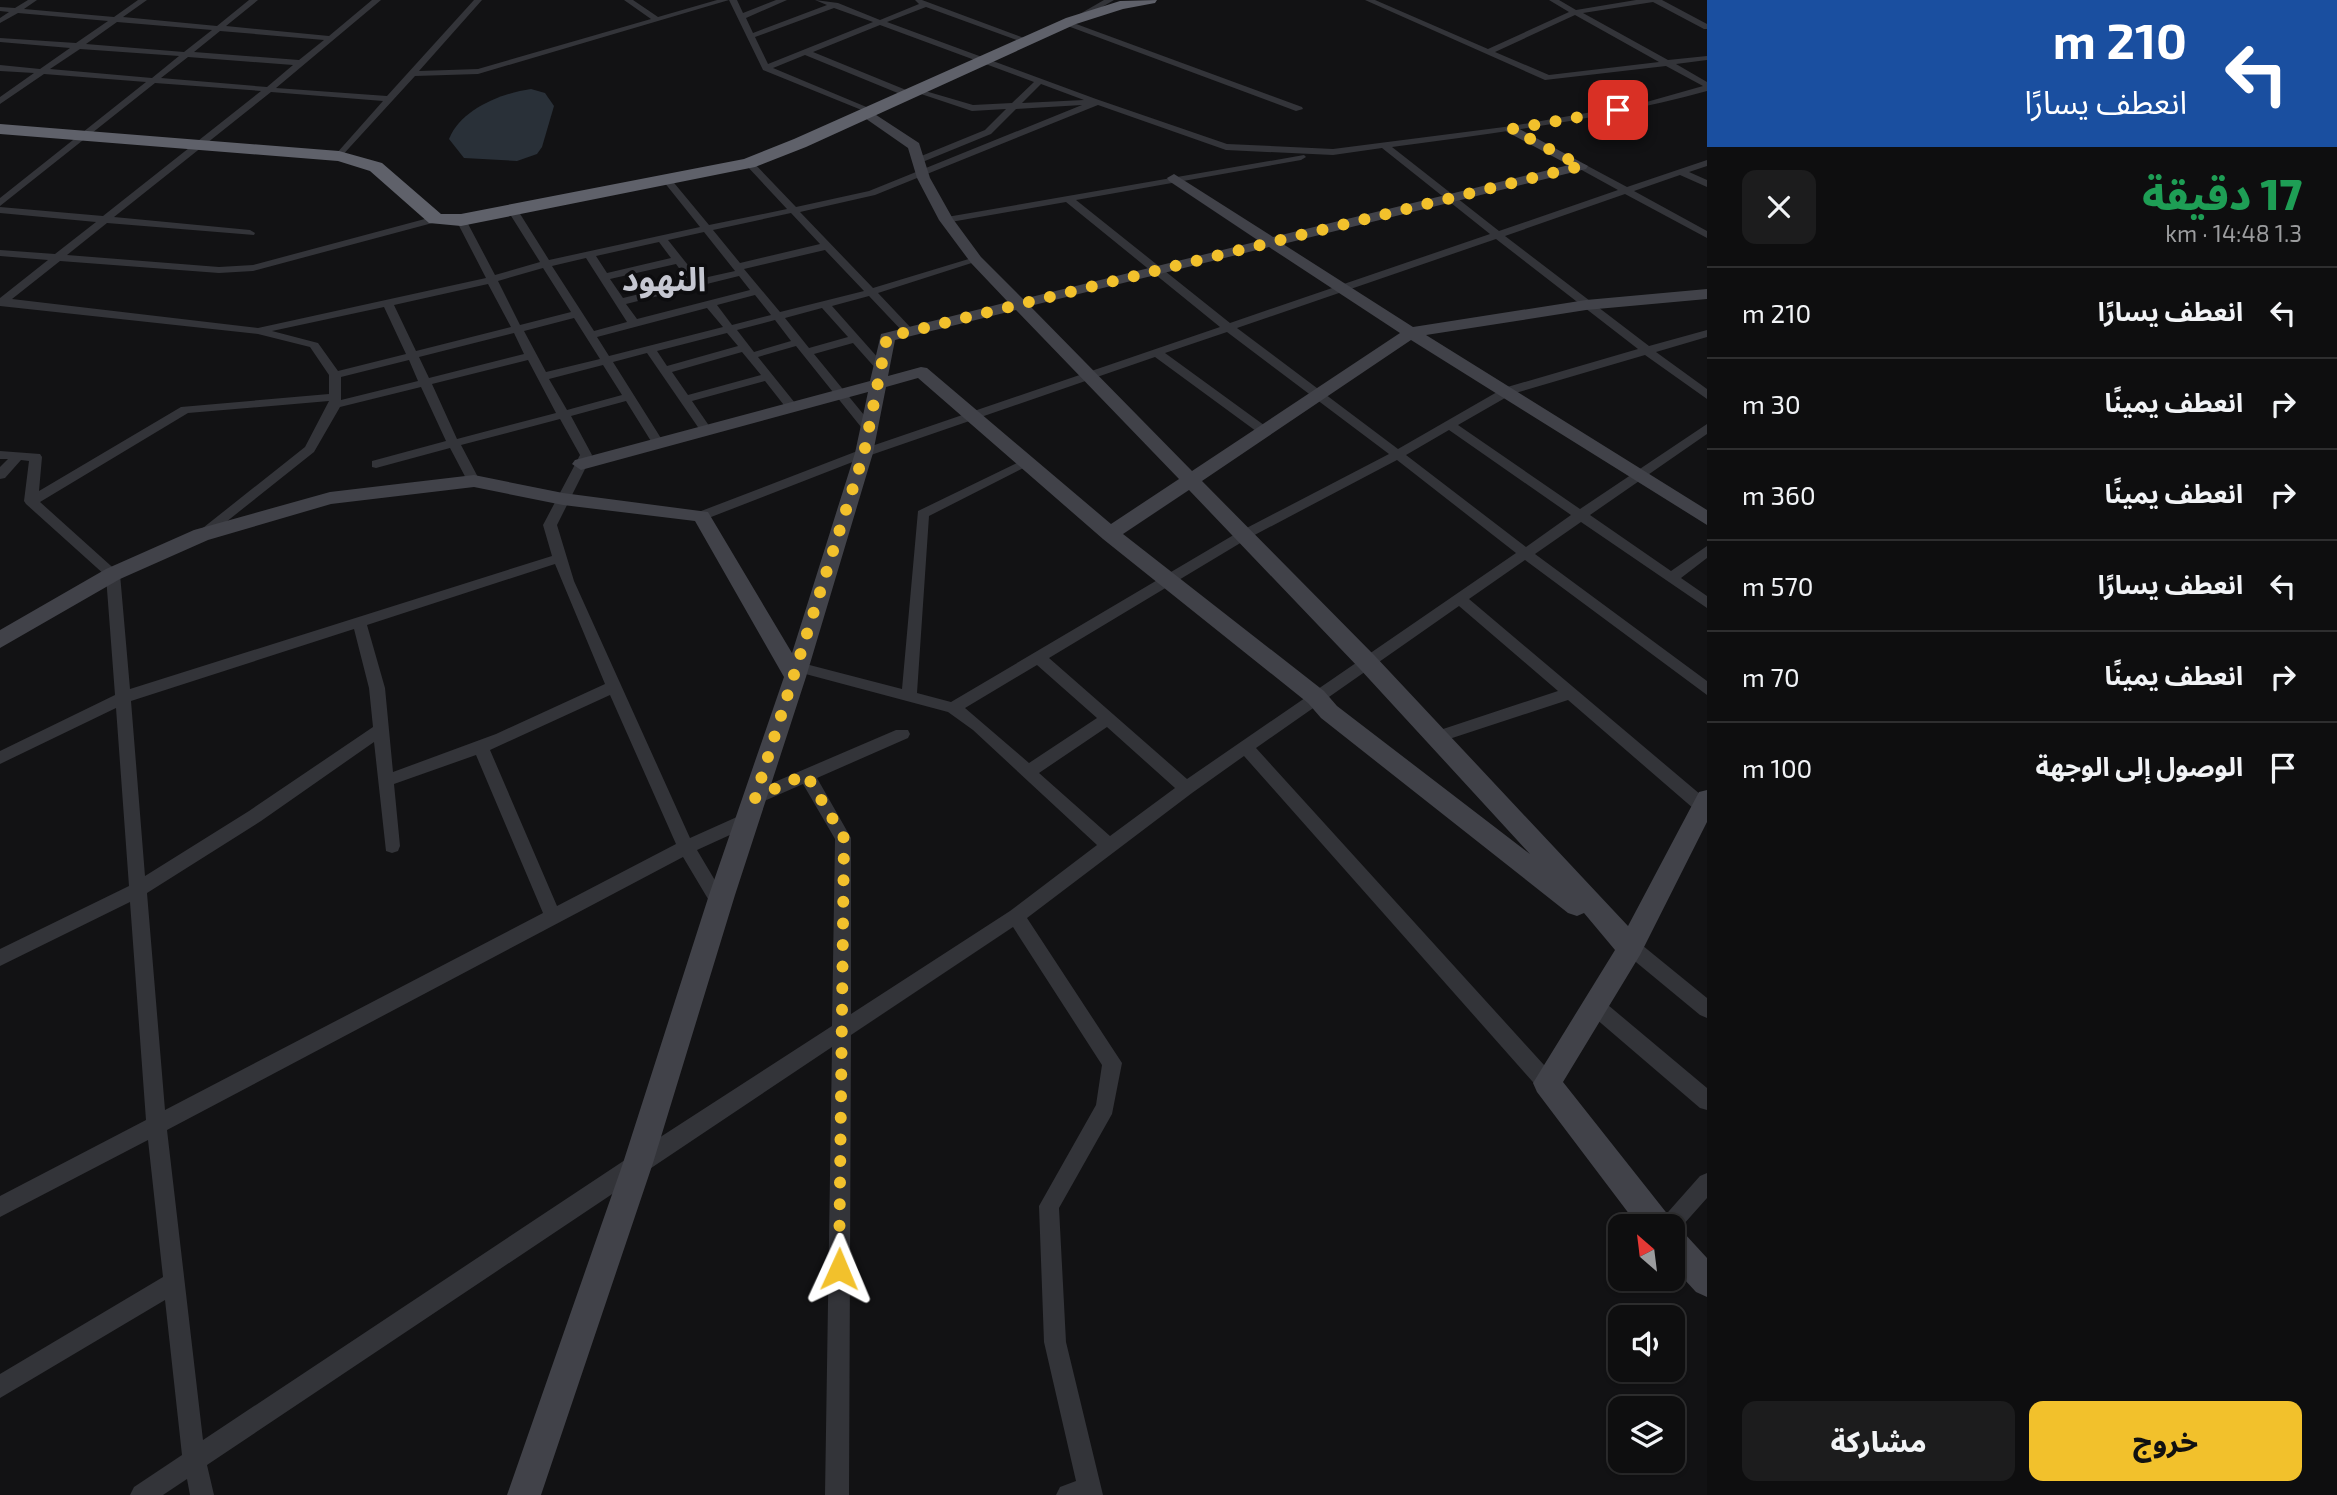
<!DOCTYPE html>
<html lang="ar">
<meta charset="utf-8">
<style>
:root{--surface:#0e0e0f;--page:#1c1c1d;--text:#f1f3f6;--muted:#9b9c9e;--line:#2e2e2f;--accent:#f2c12c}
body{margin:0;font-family:"Exo 2","Noto Sans Arabic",sans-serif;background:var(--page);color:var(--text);direction:rtl;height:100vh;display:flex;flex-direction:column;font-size:26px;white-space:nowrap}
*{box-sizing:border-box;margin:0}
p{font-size:23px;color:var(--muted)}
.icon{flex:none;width:38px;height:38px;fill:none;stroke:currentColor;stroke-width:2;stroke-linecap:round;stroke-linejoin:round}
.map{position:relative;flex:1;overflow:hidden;direction:ltr}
.side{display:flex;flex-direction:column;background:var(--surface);width:630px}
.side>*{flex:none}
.banner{background:#1a4fa0;color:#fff;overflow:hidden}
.needle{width:46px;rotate:332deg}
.controls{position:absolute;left:1608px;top:1214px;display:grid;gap:14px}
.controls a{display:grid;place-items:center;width:77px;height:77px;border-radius:14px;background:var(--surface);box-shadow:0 2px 5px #0004,0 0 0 2px var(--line);font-size:35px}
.pin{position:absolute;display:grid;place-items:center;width:60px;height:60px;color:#fff;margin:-30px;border-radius:14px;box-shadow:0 4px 10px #0006}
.me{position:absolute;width:77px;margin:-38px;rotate:1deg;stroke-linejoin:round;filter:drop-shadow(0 0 5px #0008)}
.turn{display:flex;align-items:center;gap:24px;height:147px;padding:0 35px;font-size:32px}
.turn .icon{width:91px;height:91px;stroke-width:2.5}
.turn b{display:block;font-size:49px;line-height:60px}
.round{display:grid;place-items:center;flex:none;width:74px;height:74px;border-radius:14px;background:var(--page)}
.summary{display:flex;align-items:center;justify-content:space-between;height:119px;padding:0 35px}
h1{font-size:42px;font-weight:800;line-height:52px;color:#1e9e55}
.primary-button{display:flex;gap:14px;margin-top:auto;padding:14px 35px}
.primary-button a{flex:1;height:80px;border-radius:14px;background:var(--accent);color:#111;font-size:28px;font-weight:800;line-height:80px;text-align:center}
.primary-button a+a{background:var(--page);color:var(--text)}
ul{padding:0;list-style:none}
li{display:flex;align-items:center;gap:21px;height:91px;padding:0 35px;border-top:2px solid var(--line)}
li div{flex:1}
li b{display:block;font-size:26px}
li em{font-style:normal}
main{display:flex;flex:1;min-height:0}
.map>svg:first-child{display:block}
.water{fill:#293038}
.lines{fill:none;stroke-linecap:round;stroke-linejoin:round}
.street{fill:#333439;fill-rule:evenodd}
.secondary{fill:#414249;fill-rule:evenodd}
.highway{fill:#5f616a;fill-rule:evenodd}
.route{stroke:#f2c12c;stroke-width:12;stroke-dasharray:0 21.6}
.labels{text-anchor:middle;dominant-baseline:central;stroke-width:7;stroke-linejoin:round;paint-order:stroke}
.far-town-label{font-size:33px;font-weight:bold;fill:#c5c7d1;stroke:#0d0d0f}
</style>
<main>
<section class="side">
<div class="banner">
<div class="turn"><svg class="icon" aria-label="left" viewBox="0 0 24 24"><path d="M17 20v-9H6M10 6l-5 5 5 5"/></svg><div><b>210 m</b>انعطف يسارًا</div></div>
</div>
<div class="summary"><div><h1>17 دقيقة</h1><p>1.3 km · 14:48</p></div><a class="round"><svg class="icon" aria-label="close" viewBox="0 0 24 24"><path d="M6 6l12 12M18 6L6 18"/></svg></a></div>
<ul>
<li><svg class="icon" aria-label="left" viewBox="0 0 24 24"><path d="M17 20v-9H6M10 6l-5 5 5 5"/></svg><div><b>انعطف يسارًا</b></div><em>210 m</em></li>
<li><svg class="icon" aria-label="right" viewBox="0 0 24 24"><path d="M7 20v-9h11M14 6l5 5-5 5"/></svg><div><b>انعطف يمينًا</b></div><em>30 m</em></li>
<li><svg class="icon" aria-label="right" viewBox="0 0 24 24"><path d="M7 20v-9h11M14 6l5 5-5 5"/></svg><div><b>انعطف يمينًا</b></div><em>360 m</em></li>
<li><svg class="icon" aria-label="left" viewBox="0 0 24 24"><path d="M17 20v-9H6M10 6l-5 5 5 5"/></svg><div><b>انعطف يسارًا</b></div><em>570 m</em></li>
<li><svg class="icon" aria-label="right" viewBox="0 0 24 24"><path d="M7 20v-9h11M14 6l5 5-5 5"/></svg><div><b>انعطف يمينًا</b></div><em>70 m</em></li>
<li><svg class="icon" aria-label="arrive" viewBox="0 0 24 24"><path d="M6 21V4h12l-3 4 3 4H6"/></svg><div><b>الوصول إلى الوجهة</b></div><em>100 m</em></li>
</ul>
<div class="primary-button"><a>خروج</a><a>مشاركة</a></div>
</section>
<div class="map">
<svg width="1707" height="1495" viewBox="0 0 1707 1495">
<rect width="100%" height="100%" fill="#121214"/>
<path class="water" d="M 531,89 L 545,93 L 554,106 L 542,147 L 537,154 L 517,161 L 464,158 L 449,139 C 461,109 502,93 531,89 Z"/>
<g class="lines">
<g class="street">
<path d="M 28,0 L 37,0 L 24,9 L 114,17 L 138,0 L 147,0 L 123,17 L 217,26 L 249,0 L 258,0 L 226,26 L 329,36 L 372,0 L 381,0 L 276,88 L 387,96 L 474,0 L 482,0 L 419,71 L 478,69 L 651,19 L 624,0 L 633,0 L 658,17 L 717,0 L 729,0 L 478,74 L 415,76 L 339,159 L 336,158 L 336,154 L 383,101 L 271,92 L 114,217 L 250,230 L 255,233 L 254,235 L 107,223 L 67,255 L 219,267 L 253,265 L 436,216 L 441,219 L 440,221 L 253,271 L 219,273 L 60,261 L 12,299 L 258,328 L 486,278 L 456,220 L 457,218 L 466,220 L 495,275 L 540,262 L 508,211 L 509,209 L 517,209 L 549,260 L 700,227 L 664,182 L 664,178 L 670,178 L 709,225 L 787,209 L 746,165 L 746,161 L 752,161 L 796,207 L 869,191 L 1082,105 L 1016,109 L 991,134 L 920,163 L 914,163 L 914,159 L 985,130 L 1006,109 L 972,111 L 915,92 L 915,88 L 973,105 L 1012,103 L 1034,82 L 880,25 L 813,52 L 911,92 L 911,96 L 905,96 L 805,55 L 773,68 L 876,111 L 869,113 L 763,70 L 729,0 L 737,0 L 743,13 L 776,0 L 787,0 L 746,18 L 753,33 L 827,5 L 815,0 L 838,3 L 880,20 L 919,4 L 915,0 L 922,0 L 1032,41 L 1025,43 L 926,7 L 887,22 L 1096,99 L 1227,144 L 1333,149 L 1512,126 L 1643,103 L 1703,86 L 1666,66 L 1545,80 L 1365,0 L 1375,0 L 1488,49 L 1569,12 L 1549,0 L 1559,0 L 1576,10 L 1636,0 L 1662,0 L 1707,24 L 1707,29 L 1704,29 L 1653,2 L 1583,13 L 1668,60 L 1707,56 L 1707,60 L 1676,64 L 1707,82 L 1707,91 C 1604,119 1498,133 1392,147 L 1499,231 L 1618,190 L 1578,168 L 1578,164 L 1584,164 L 1627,187 L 1707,160 L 1707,166 L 1689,172 L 1707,180 L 1707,187 L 1680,175 L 1634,191 L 1707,231 L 1707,238 L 1625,194 L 1505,236 L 1649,346 L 1707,330 L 1707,337 L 1656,352 L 1707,389 L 1707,399 L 1645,355 L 1512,394 L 1458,425 L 1580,509 L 1707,424 L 1707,434 L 1590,515 L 1671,571 L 1707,546 L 1707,558 L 1681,578 L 1707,596 L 1707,608 L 1581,522 L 1535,554 L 1707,681 L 1707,695 L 1525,560 L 1469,599 L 1707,800 L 1707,817 L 1701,815 L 1568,700 L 1437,743 L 1431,741 L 1429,737 L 1431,733 L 1558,691 L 1459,606 L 1256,748 L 1554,1076 L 1557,1083 L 1554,1090 L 1547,1092 L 1540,1090 L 1244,756 L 1192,793 L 1027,918 L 1122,1063 L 1112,1114 L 1059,1208 L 1066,1342 L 1103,1495 L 1056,1495 L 1060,1487 L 1076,1481 L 1044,1342 L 1039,1206 L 1096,1105 L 1102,1065 L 1013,927 L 851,1035 L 849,1495 L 825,1495 L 832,1047 L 207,1465 L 214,1495 L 190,1495 L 187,1479 L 163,1495 L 130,1495 L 134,1487 L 182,1455 L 165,1300 L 0,1398 L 0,1374 L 163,1277 L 148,1140 L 0,1217 L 0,1196 L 146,1120 L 130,902 L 0,966 L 0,949 L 129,886 L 116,708 L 0,764 L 0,751 L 115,695 L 106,576 L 26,504 L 24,501 L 29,461 L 21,460 L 5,478 L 0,479 L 0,467 L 8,459 L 0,459 L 0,451 L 40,454 L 42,457 L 39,491 L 181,407 L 329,394 L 329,375 L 310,347 L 258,334 L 0,306 L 0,298 L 48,260 L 0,256 L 0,250 L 55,254 L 96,222 L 0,213 L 0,207 L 103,216 L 261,91 L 155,83 L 0,206 L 0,198 L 146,82 L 44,74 L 0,104 L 0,97 L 34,73 L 0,71 L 0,65 L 40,69 L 70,48 L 0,42 L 0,38 L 76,43 L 108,21 L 18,13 L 0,23 L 0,18 L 9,12 L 0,11 L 0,7 L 15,8 ZM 834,8 L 873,22 L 768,64 L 755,37 ZM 1575,15 L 1659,62 L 1549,75 L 1495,52 ZM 117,22 L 212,30 L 184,52 L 86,44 ZM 220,31 L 324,40 L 299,60 L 194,52 ZM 80,49 L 179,56 L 152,78 L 50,69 ZM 188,57 L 293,65 L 267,87 L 161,78 ZM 1041,84 L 1084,100 L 1022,103 ZM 1098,105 L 1226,150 L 1333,155 L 1382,148 L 1490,234 L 1230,323 L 1076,200 L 1301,160 L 1306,157 L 1304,155 L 941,218 L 940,220 L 945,223 L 1066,202 L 1220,327 L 860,450 L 696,513 L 696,519 L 706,519 L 868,456 L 1155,357 L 1260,434 L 1268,434 L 1268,428 L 1165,353 L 1227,332 L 1389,454 L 1237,533 L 951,702 L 917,693 L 929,516 L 1033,463 L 1031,460 L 1023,460 L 918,511 L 902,689 L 798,662 L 791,667 L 798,672 L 948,712 L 973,730 L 1097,845 L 1010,911 L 851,1014 L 851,838 L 817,778 L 908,738 L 910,734 L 908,730 L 896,730 L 749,793 L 747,798 L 749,803 L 755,805 L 803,784 L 835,839 L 832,1026 L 631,1156 L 203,1440 L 167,1130 L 683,857 L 714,909 L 720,912 L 726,909 L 729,904 L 697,850 L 754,824 L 756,819 L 754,814 L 748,812 L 690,838 L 574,581 L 557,525 L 592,455 L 571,416 L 626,401 L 654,446 L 662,446 L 664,443 L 613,362 L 647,353 L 702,433 L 706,434 L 712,430 L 692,401 L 765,381 L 787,409 L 795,409 L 795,403 L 758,357 L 796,346 L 865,432 L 873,432 L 873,426 L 814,354 L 853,343 L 877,370 L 885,370 L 887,368 L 832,306 L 869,296 L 904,333 L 912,333 L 912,329 L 878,293 L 981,260 L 972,258 L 873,288 L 800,212 L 875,195 ZM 791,213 L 820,244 L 740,263 L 713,230 ZM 704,232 L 735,271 L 699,279 L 668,240 ZM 1496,239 L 1638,349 L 1504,388 L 1398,449 L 1237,328 ZM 659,242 L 671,258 L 607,273 L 596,256 ZM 825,250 L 864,291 L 780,312 L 744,269 ZM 586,258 L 627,322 L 594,331 L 552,266 ZM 676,264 L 689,282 L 623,298 L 610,279 ZM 543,268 L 571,312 L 520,325 L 498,281 ZM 739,276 L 750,290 L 637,319 L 626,304 ZM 488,284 L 511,327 L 416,351 L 394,305 ZM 755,295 L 771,315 L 732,325 L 717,305 ZM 384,307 L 406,354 L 338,371 L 318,343 L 272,331 ZM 707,308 L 723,327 L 609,356 L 597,337 ZM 822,308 L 848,337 L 809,348 L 785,318 ZM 574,318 L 600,359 L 546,372 L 524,331 ZM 775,320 L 791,341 L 754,352 L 737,330 ZM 514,333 L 524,354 L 429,378 L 419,357 ZM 727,333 L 738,346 L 667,366 L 657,351 ZM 742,352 L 761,375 L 688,395 L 672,372 ZM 409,360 L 418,381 L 341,400 L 341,377 ZM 528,360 L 556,413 L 457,439 L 432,384 ZM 603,365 L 622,395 L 567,410 L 549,379 ZM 421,387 L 446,441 L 372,461 L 372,467 L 376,468 L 450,448 L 469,484 L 474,485 L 480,481 L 461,445 L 560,419 L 580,455 L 543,525 L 552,556 L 130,689 L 120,574 L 40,502 L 188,413 L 329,401 L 305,447 L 194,535 L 201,539 L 206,538 L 314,452 L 340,407 ZM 1449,430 L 1571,515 L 1526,547 L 1406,455 ZM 1397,460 L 1516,553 L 1187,779 L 1049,658 L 1247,539 ZM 555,564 L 605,684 L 496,734 L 393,772 L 385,688 L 367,625 ZM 354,629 L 369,688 L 373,727 L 249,811 L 145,876 L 131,701 ZM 1037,665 L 1097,718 L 1029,763 L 965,708 ZM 610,695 L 676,844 L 557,906 L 490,750 ZM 1107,727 L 1175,788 L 1110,836 L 1039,773 ZM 374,742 L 386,851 L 392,853 L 398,851 L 400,846 L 394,784 L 476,755 L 543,913 L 165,1110 L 147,893 L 261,821 Z"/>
<polygon points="1104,0 1114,0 1078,21 1071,19"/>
<polygon points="1068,21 1302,107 1303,109 1296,111 1065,25"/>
<polygon points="1631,939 1637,941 1707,998 1707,1018 1700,1015 1625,953 1622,947 1625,941"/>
<polygon points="1595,997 1602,1000 1707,1088 1707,1110 1700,1108 1588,1012 1586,1006 1588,1000"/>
<polygon points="1707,1173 1707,1198 1675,1234 1673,1235 1673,1227 1658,1227 1661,1220 1700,1176"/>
</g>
<g class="secondary">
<path d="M 867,109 L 919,143 L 930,178 L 953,219 L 981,257 L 1023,299 L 1259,241 L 1169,181 L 1167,178 L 1174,174 L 1273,237 L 1569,165 L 1507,132 L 1505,129 L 1512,125 L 1588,166 L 1586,169 L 1283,244 L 1413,327 L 1586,300 L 1707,289 L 1707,299 L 1586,310 L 1426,335 L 1707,510 L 1707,525 L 1411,340 L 1202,481 L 1375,656 L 1628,926 L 1699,792 L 1707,790 L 1707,822 L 1640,955 L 1563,1082 L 1669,1216 L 1673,1227 L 1639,1227 L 1537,1092 L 1533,1083 L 1615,950 L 1584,913 L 1577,916 L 1568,913 L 1321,718 L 1308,703 L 1103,539 L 918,378 L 886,387 L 873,453 L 806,677 L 735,895 L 653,1163 L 541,1495 L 507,1495 L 623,1163 L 709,895 L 784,677 L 695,521 L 563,505 L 474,487 L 331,504 L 208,540 L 120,579 L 0,648 L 0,630 L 106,569 L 194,530 L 330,492 L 474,475 L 563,493 L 708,512 L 792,653 L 855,453 L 868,392 L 581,470 L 572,464 L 575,460 L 870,381 L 881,334 L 1008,302 L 971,263 L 939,220 L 917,178 L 908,148 L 862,116 L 862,110 ZM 1269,247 L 1400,333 L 1192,471 L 1030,306 ZM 1016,310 L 1179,479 L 1111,524 L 927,368 L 921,367 L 888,376 L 895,340 ZM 1189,490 L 1359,668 L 1530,854 L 1337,706 L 1324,691 L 1123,534 Z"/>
<polygon points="1673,1229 1684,1233 1707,1258 1707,1297 1696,1292 1673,1267"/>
</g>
<polygon class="highway" points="1157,0 1155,3 1123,9 1076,24 806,147 755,167 461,226 429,223 370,171 338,161 0,134 0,124 339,151 382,163 441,214 461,214 744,159 794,139 1066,18 1120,1"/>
</g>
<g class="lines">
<polyline class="route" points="839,1269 844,838 806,774 755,798 864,453 887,337 1581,166 1512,129 1618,110"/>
</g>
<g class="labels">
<g class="far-town-label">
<text x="664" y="278">النهود</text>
</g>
</g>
</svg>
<div class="controls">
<a><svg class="needle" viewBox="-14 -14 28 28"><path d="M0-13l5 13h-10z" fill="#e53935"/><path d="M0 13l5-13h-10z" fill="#9b9c9e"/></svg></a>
<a><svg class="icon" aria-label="sound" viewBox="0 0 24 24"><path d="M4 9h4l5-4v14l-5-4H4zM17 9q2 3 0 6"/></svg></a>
<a><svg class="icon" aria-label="layers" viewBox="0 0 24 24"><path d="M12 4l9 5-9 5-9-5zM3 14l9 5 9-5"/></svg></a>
</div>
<div class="pin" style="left:1618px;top:110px;background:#d93025"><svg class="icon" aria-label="arrive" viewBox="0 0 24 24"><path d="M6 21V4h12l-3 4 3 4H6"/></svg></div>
<svg class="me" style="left:839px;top:1269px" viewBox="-20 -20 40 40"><path d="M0-17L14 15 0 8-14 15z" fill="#f2c12c" stroke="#fff" stroke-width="4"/></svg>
</div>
</main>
